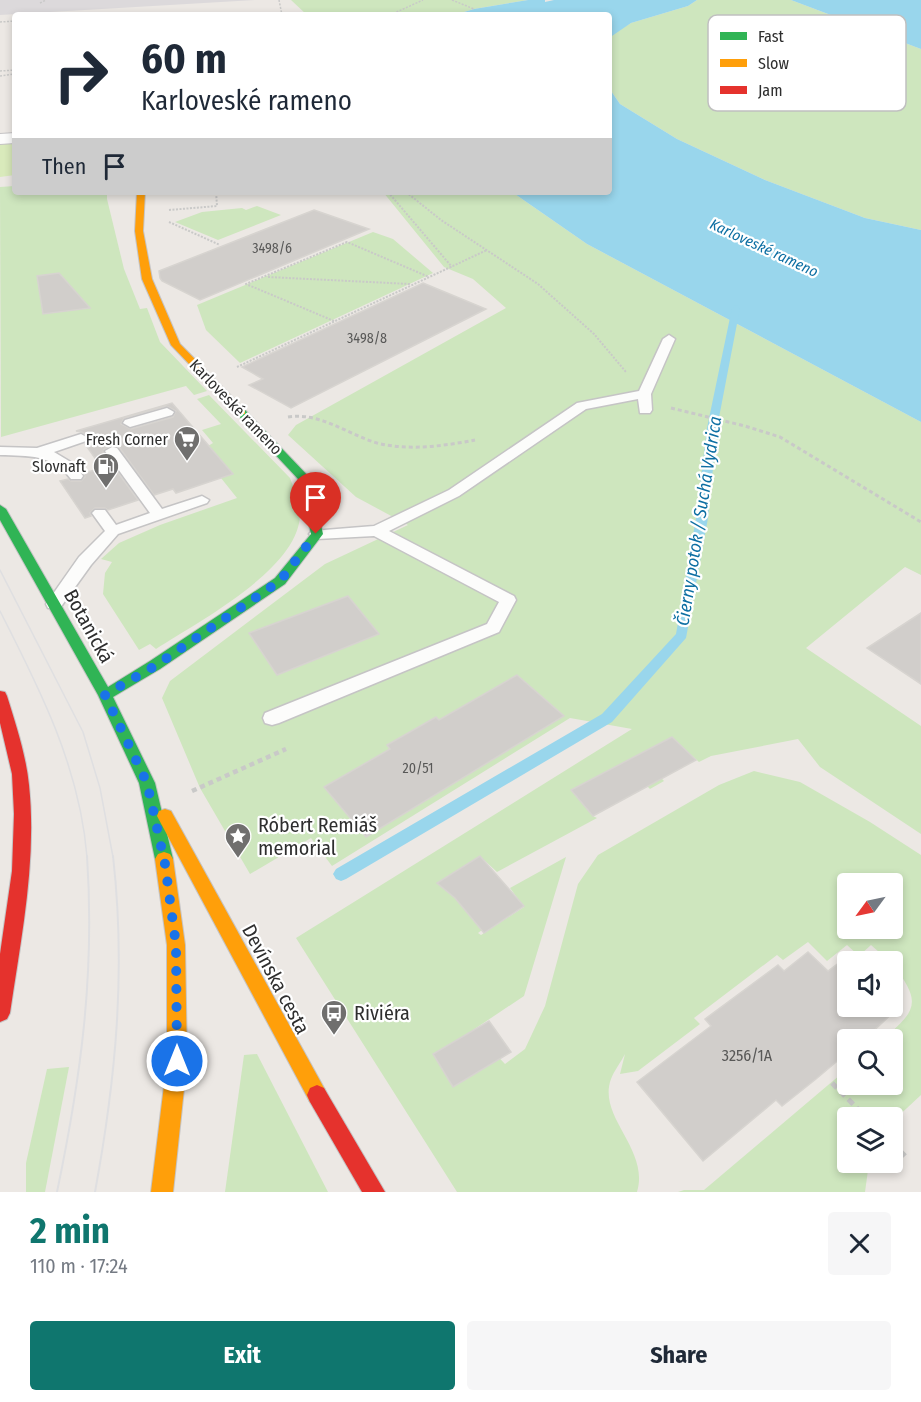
<!DOCTYPE html>
<meta charset="utf-8">
<style>
:root{--surface:#fff;--page:#f6f6f7;--text:#1f2937;--muted:#747a83;--accent:#0f766e}
body{margin:0;font-family:"Fira Sans Condensed",sans-serif;background:var(--page);color:var(--text);height:100vh;display:flex;flex-direction:column;font-size:22px;white-space:nowrap}
*{box-sizing:border-box;margin:0}
p{font-size:20px;color:var(--muted)}
.icon{flex:none;width:33px;height:33px;fill:none;stroke:currentColor;stroke-width:2;stroke-linecap:round;stroke-linejoin:round}
.map{position:relative;height:1192px;overflow:hidden}
.panel{display:flex;flex-direction:column;background:var(--surface);flex:1}
.panel>*{flex:none}
.top-card{position:absolute;left:12px;top:12px;width:600px;height:183px;border-radius:6px;box-shadow:0 3px 9px #0003;background:#fff;color:var(--text);overflow:hidden}
.needle{width:39px;rotate:237deg}
.fabs{position:absolute;left:837px;top:873px;display:grid;gap:12px}
.fabs a{display:grid;place-items:center;width:66px;height:66px;border-radius:6px;background:var(--surface);box-shadow:0 3px 9px #0003;font-size:30px}
.pin{position:absolute;display:grid;place-items:center;width:51px;height:51px;color:#fff;margin:-62px -26px;border-radius:50% 50% 50% 0;rotate:-45deg;box-shadow:0 0 6px #0007}
.pin .icon{rotate:45deg}
.me{position:absolute;width:66px;margin:-33px;rotate:0deg;stroke-linejoin:round;filter:drop-shadow(0 0 4px #0008)}
.turn{display:flex;align-items:center;gap:21px;height:126px;padding:0 30px;font-size:27px}
.turn .icon{width:78px;height:78px;stroke-width:2.5}
.turn b{display:block;font-size:42px;line-height:51px}
.then{display:flex;align-items:center;height:57px;padding:0 30px;background:#0003;gap:12px;font-size:22px}
.round{display:grid;place-items:center;flex:none;width:63px;height:63px;border-radius:6px;background:var(--page)}
.headline{display:flex;align-items:center;justify-content:space-between;height:102px;padding:0 30px}
h1{font-size:36px;font-weight:700;line-height:45px;color:var(--accent)}
.action{display:flex;gap:12px;margin-top:auto;padding:12px 30px}
.action a{flex:1;height:69px;border-radius:6px;background:var(--accent);color:#fff;font-size:24px;font-weight:700;line-height:69px;text-align:center}
.action a+a{background:var(--page);color:var(--text)}
.map>svg:first-child{display:block}
.industrial{fill:#dcd9db}
.green{fill:#cee6be;fill-rule:evenodd}
.pitch{fill:#d9eabb}
.water{fill:#99d6ec}
.lines{fill:none;stroke-linecap:round;stroke-linejoin:round}
.stream{fill:#99d6ec;fill-rule:evenodd}
.building{fill:#d1cecb;stroke:#d7d4d0;stroke-width:1.5;fill-rule:evenodd}
.lane-casing{stroke:#c5c4c5;stroke-width:3}
.street-casing{stroke:#c5c4c5;stroke-width:2}
.fast-casing{stroke:#c5c4c5;stroke-width:2}
.slow-casing{stroke:#c5c4c5;stroke-width:2}
.jam-casing{stroke:#c5c4c5;stroke-width:2}
.path-far4{stroke:#c9c9c8;stroke-width:1.5;stroke-dasharray:2 1.5;stroke-linecap:butt}
.path-far3{stroke:#c9c9c8;stroke-width:2;stroke-dasharray:2 1.5;stroke-linecap:butt}
.path-far2{stroke:#c9c9c8;stroke-width:3;stroke-dasharray:4 3;stroke-linecap:butt}
.path-far1{stroke:#c9c9c8;stroke-width:4.5;stroke-dasharray:5 4;stroke-linecap:butt}
.path{stroke:#c9c9c8;stroke-width:5;stroke-dasharray:7 4.5;stroke-linecap:butt}
.lane{fill:#fcfcfb;fill-rule:evenodd}
.street{fill:#fcfcfb;fill-rule:evenodd}
.fast{fill:#30b455;fill-rule:evenodd}
.slow{fill:#ff9f0a;fill-rule:evenodd}
.jam{fill:#e5322d;fill-rule:evenodd}
.tram-far1{stroke:#dfdfe1;stroke-width:1.5}
.tram{stroke:#dfdfe1;stroke-width:2}
.route{stroke:#1a73e8;stroke-width:10;stroke-dasharray:0 18}
.labels{text-anchor:middle;dominant-baseline:central;stroke-width:4.5;stroke-linejoin:round;paint-order:stroke}
.number-label{font-size:14px;fill:#585857}
.far-water-label{font-size:15px;font-style:italic;fill:#0d6fa3;stroke:#fff}
.street-label{font-size:16px;fill:#2e2e2e;stroke:#fff}
.poi-label{font-size:16px;fill:#2e2e2e;stroke:#fff;text-anchor:end}
.near-number-label{font-size:16px;fill:#585857}
.water-label{font-size:18px;font-style:italic;fill:#0d6fa3;stroke:#fff}
.near-street-label{font-size:20px;fill:#2e2e2e;stroke:#fff}
.near-poi-label{font-size:20px;fill:#2e2e2e;stroke:#fff;text-anchor:start}
.key{fill:#fff;stroke:#c0c0c0;stroke-width:1.5}
.key-label{font-size:16px;fill:#2e2e2e}
</style>
<div class="map">
<svg width="921" height="1192" viewBox="0 0 921 1192">
<rect width="100%" height="100%" fill="#ece8e4"/>
<polygon class="industrial" points="0,0 255,0 0,15"/>
<g class="green">
<polygon points="291,0 528,0 474,9 454,15 307,15"/>
<polygon points="697,0 791,0 921,49 921,230 865,218 765,180 677,139 620,104 609,88 611,35 631,23 688,6"/>
<polygon points="15,186 15,192 107,192 107,199 124,269 140,309 147,308 160,342 207,391 194,395 186,386 1,437 0,187"/>
<path d="M 383,192 L 512,192 L 587,244 L 921,422 L 921,575 L 905,567 L 806,648 L 921,726 L 921,834 L 820,767 L 798,739 L 711,756 L 699,762 L 672,737 L 639,755 L 664,781 L 650,789 L 646,785 L 593,816 L 597,818 L 497,872 L 482,858 L 443,883 L 482,930 L 478,933 L 481,935 L 524,907 L 510,888 L 566,857 L 524,996 L 473,1030 L 505,1064 L 525,1049 L 545,1006 L 578,884 L 598,855 L 719,785 L 754,771 L 800,782 L 870,822 L 921,855 L 921,1095 L 893,1121 L 892,1118 L 848,1118 L 848,1162 L 869,1163 L 865,1192 L 678,1192 L 684,1190 L 704,1190 L 847,1069 L 848,1084 L 892,1084 L 892,1040 L 883,1039 C 918,1010 921,1001 893,965 L 892,962 L 889,961 L 871,945 L 859,956 L 847,945 L 827,961 L 808,942 L 783,960 L 777,955 L 694,1018 L 700,1024 L 638,1071 L 620,1074 L 625,1054 C 621,1062 614,1071 611,1079 C 597,1117 650,1149 637,1192 L 457,1192 L 296,938 L 632,729 L 570,718 L 332,866 L 311,838 L 250,874 L 200,788 L 162,698 L 170,681 L 325,564 L 408,525 L 356,497 L 288,435 L 296,425 L 506,308 L 473,279 L 444,267 ZM 848,884 L 892,884 L 892,928 L 848,928 Z"/>
<polygon points="257,206 281,215 218,240 175,222 202,212 242,208 246,210"/>
<polygon points="373,232 393,239 433,273 240,363 206,330 197,305"/>
<path d="M 209,395 L 290,478 C 294,489 300,502 300,514 C 300,569 197,622 156,649 L 150,644 L 139,650 L 103,594 L 105,573 L 112,562 L 101,559 L 119,543 L 160,525 L 237,498 L 221,478 L 208,446 L 213,443 L 202,430 L 221,424 L 197,399 Z"/>
<polygon points="257,1054 328,1192 225,1192 244,1055"/>
<polygon points="69,1067 45,1192 26,1192 26,1163 47,1069"/>
</g>
<polygon class="pitch" points="15,143 15,175 0,177 0,144"/>
<g class="water">
<polygon points="528,0 545,0 545,2 554,0 697,0 688,6 631,23 609,38 609,15 454,15 474,9"/>
<polygon points="791,0 921,0 921,49"/>
<polygon points="609,88 620,104 677,139 765,180 865,218 921,230 921,422 587,244 512,192 609,192"/>
</g>
<g class="lines">
<polygon class="stream" points="736,305 740,308 717,428 708,518 686,638 612,722 346,879 341,881 336,879 333,874 336,869 602,714 676,634 696,518 707,428 732,308"/>
</g>
<g class="building">
<polygon points="314,210 369,229 200,300 162,281 160,278 159,271"/>
<polygon points="59,273 90,308 43,314 37,276"/>
<polygon points="423,283 486,309 291,408 249,385 263,379 242,367"/>
<path d="M 172,403 L 233,474 L 176,493 L 173,489 L 154,495 L 119,447 L 111,445 L 104,449 L 103,452 L 138,500 L 108,510 L 105,508 L 95,508 L 90,513 L 91,516 L 85,518 L 60,481 L 68,479 L 71,481 L 81,481 L 85,477 L 84,473 L 102,468 L 85,444 L 90,437 L 82,432 L 76,431 ZM 166,406 L 176,411 L 173,417 L 131,429 L 121,424 L 124,418 Z"/>
<polygon points="348,596 379,634 277,675 249,633"/>
<polygon points="921,613 921,684 867,648"/>
<polygon points="517,675 564,716 366,837 324,787 390,749 387,745 436,717 439,720"/>
<polygon points="672,737 696,760 593,816 571,790"/>
<polygon points="480,856 524,906 484,933 455,898 437,883"/>
<polygon points="808,952 828,971 848,956 854,962 848,962 848,1006 892,1006 892,980 900,988 901,1005 864,1040 848,1040 848,1052 816,1079 782,1106 776,1100 703,1161 637,1082 711,1026 705,1019 778,965 784,971"/>
<polygon points="489,1021 511,1052 453,1087 433,1054"/>
</g>
<g class="lines">
<g class="lane-casing">
<g id="lane">
<polygon points="669,335 675,339 651,394 652,410 650,413 640,413 638,399 586,409 459,496 389,531 514,596 516,600 499,632 279,723 272,725 265,723 263,718 265,713 487,624 499,602 374,536 317,539 309,534 312,531 374,526 449,490 577,403 639,391 663,339"/>
<polygon points="167,408 174,412 172,415 130,427 123,423 125,420"/>
<path d="M 81,434 L 88,438 L 86,441 L 54,452 L 74,464 L 83,476 L 81,479 L 71,479 C 52,454 29,456 0,455 L 0,447 L 37,448 Z"/>
<polygon points="112,447 117,448 162,509 202,496 209,500 207,503 118,534 91,565 60,608 48,608 46,604 79,557 105,531 92,513 95,510 105,510 116,525 150,513 105,451"/>
</g>
</g>
<g class="street-casing">
<polygon id="street" points="15,133 15,143 0,144 0,134"/>
</g>
<g class="fast-casing">
<polygon id="fast" points="241,409 245,410 311,479 323,534 285,584 160,669 113,697 155,783 173,859 170,864 164,866 158,864 155,859 139,783 98,695 0,520 0,505 6,509 108,687 150,661 275,578 311,534 299,480 237,414 237,410"/>
</g>
<g class="slow-casing">
<g id="slow">
<polygon points="137,192 145,192 143,231 152,279 180,344 245,410 245,414 237,414 171,345 142,279 135,231"/>
<polygon points="165,809 171,811 324,1088 327,1095 324,1102 317,1105 310,1102 157,816 159,811"/>
<polygon points="164,852 170,854 173,859 185,945 187,1061 173,1192 151,1192 167,1061 167,945 155,859 158,854"/>
</g>
</g>
<g class="jam-casing">
<g id="jam">
<path d="M 0,691 L 5,692 L 7,696 C 16,725 26,755 29,785 C 37,861 21,938 10,1013 L 7,1019 L 0,1022 L 0,954 L 12,871 L 14,814 L 12,774 L 0,723 Z"/>
<polygon points="317,1085 324,1088 385,1192 362,1192 310,1102 307,1095 310,1088"/>
</g>
</g>
<g class="path-far4">
<polyline points="279,0 282,15"/>
<polyline points="452,0 474,9"/>
<polyline points="40,3 46,0"/>
<polyline points="111,15 135,15"/>
<polyline points="390,15 423,0"/>
<polyline points="0,22 15,21"/>
<polyline points="0,71 15,70"/>
<polyline points="0,76 15,74"/>
</g>
<g class="path-far3">
<polyline points="388,192 452,267"/>
<polyline points="406,192 441,220 538,284 594,334 626,372"/>
<polyline points="169,210 217,206 216,192"/>
<polyline points="169,222 220,245"/>
<polyline points="268,277 410,284"/>
<polyline points="334,321 246,284 347,242 429,277"/>
<polyline points="237,367 487,250"/>
</g>
<g class="path-far2">
<polyline points="671,408 745,426 780,437 921,522"/>
<path d="M 288,417 C 320,412 347,434 377,443 C 408,451 444,446 475,440"/>
</g>
<polyline class="path-far1" points="192,791 286,749"/>
<g class="path">
<polyline points="832,1083 867,1118"/>
<polyline points="892,1143 908,1159"/>
</g>
<use href="#lane" class="lane"/>
<use href="#street" class="street"/>
<use href="#fast" class="fast"/>
<use href="#slow" class="slow"/>
<use href="#jam" class="jam"/>
<g class="tram-far1">
<polyline points="0,570 83,732 100,788 113,857"/>
<path d="M 0,611 C 40,689 80,768 87,857"/>
</g>
<g class="tram">
<path d="M 57,1192 C 81,1077 95,974 87,856"/>
<path d="M 95,1192 C 116,1078 126,971 113,856"/>
</g>
</g>
<g class="lines">
<polyline class="route" points="177,1061 176,945 165,864 147,783 105,695 155,666 280,581 316,534"/>
</g>
<defs>
<g id="supermarket-pin" transform="scale(1.35)"><path d="M0 17L-7.5 6A9.5 9.5 0 1 1 7.5 6Z" fill="#706f6e" stroke="#fff"/><path d="M-6-5.5h2.5l.6 2H6L4.5 2H-2.5L-4.4-4H-6ZM-1.5 3.2a1.3 1.3 0 1 0 .1 0ZM3 3.2a1.3 1.3 0 1 0 .1 0Z" fill="#fff"/></g>
<g id="fuel-pin" transform="scale(1.35)"><path d="M0 17L-7.5 6A9.5 9.5 0 1 1 7.5 6Z" fill="#706f6e" stroke="#fff"/><path d="M-5.5-6h7V0h2V4h1.3V-2.5L3-4.5l.8-.8L6-3V5H2.5V1h-1V6h-7ZM-4.2-4.7v3.2H.2V-4.7Z" fill="#fff"/></g>
<g id="sight-pin" transform="scale(1.35)"><path d="M0 17L-7.5 6A9.5 9.5 0 1 1 7.5 6Z" fill="#706f6e" stroke="#fff"/><path d="M0-6L1.8-2.2L6-1.7L2.9 1.2L3.7 5.4L0 3.3L-3.7 5.4L-2.9 1.2L-6-1.7L-1.8-2.2Z" fill="#fff"/></g>
<g id="bus-pin" transform="scale(1.35)"><path d="M0 17L-7.5 6A9.5 9.5 0 1 1 7.5 6Z" fill="#706f6e" stroke="#fff"/><path d="M-5-6H5V4H4V6H2V4H-2V6H-4V4H-5ZM-3.5-4V0h7V-4ZM-3.5 1.2v1.5H-2V1.2ZM2 1.2v1.5H3.5V1.2Z" fill="#fff"/></g>
</defs>
<g fill-rule="evenodd">
<use href="#supermarket-pin" x="187" y="439"/>
<use href="#fuel-pin" x="106" y="466"/>
<use href="#sight-pin" x="238" y="836"/>
<use href="#bus-pin" x="334" y="1013"/>
</g>
<g class="labels">
<g class="number-label">
<text x="272" y="248">3498/6</text>
<text x="367" y="338">3498/8</text>
<text x="418" y="768">20/51</text>
</g>
<g class="far-water-label">
<text transform="translate(764 248) rotate(25)">Karloveské rameno</text>
</g>
<g class="street-label">
<text transform="translate(236 407) rotate(46)">Karloveské rameno</text>
</g>
<g class="poi-label">
<text x="168" y="439">Fresh Corner</text>
<text x="86" y="466">Slovnaft</text>
</g>
<g class="near-number-label">
<text x="747" y="1055">3256/1A</text>
</g>
<g class="water-label">
<text transform="translate(699 521) rotate(-81)">Čierny potok / Suchá Vydrica</text>
</g>
<g class="near-street-label">
<text transform="translate(89 626) rotate(61)">Botanická</text>
<text transform="translate(276 979) rotate(62)">Devínska cesta</text>
</g>
<g class="near-poi-label">
<text x="258" y="825">Róbert Remiáš<tspan x="258" dy="23">memorial</tspan></text>
<text x="354" y="1013">Riviéra</text>
</g>
</g>
<rect x="708" y="15" width="198" height="96" rx="9" class="key"/>
<rect x="720" y="32" width="27" height="8" fill="#30b455"/>
<rect x="720" y="59" width="27" height="8" fill="#ff9f0a"/>
<rect x="720" y="86" width="27" height="8" fill="#e5322d"/>
<g class="key-label">
<text x="758" y="42">Fast</text>
<text x="758" y="69">Slow</text>
<text x="758" y="96">Jam</text>
</g>
</svg>
<div class="fabs">
<a><svg class="needle" viewBox="-14 -14 28 28"><path d="M0-13l5 13h-10z" fill="#e53935"/><path d="M0 13l5-13h-10z" fill="#747a83"/></svg></a>
<a><svg class="icon" aria-label="sound" viewBox="0 0 24 24"><path d="M4 9h4l5-4v14l-5-4H4zM17 9q2 3 0 6"/></svg></a>
<a><svg class="icon" aria-label="search" viewBox="0 0 24 24"><circle cx="10" cy="10" r="6"/><path d="M15 15l6 6"/></svg></a>
<a><svg class="icon" aria-label="layers" viewBox="0 0 24 24"><path d="M12 4l9 5-9 5-9-5zM3 14l9 5 9-5"/></svg></a>
</div>
<div class="pin" style="left:316px;top:534px;background:#d93025"><svg class="icon" aria-label="arrive" viewBox="0 0 24 24"><path d="M6 21V4h12l-3 4 3 4H6"/></svg></div>
<svg class="me" style="left:177px;top:1061px" viewBox="-20 -20 40 40"><circle r="17" fill="#1a73e8" stroke="#fff" stroke-width="3"/><path d="M0-11L8 9 0 5-8 9z" fill="#fff"/></svg>
<div class="top-card">
<div class="turn"><svg class="icon" aria-label="right" viewBox="0 0 24 24"><path d="M7 20v-9h11M14 6l5 5-5 5"/></svg><div><b>60 m</b>Karloveské rameno</div></div>
<div class="then">Then<svg class="icon" aria-label="arrive" viewBox="0 0 24 24"><path d="M6 21V4h12l-3 4 3 4H6"/></svg></div>
</div>
</div>
<section class="panel">
<div class="headline"><div><h1>2 min</h1><p>110 m · 17:24</p></div><a class="round"><svg class="icon" aria-label="close" viewBox="0 0 24 24"><path d="M6 6l12 12M18 6L6 18"/></svg></a></div>
<div class="action"><a>Exit</a><a>Share</a></div>
</section>
